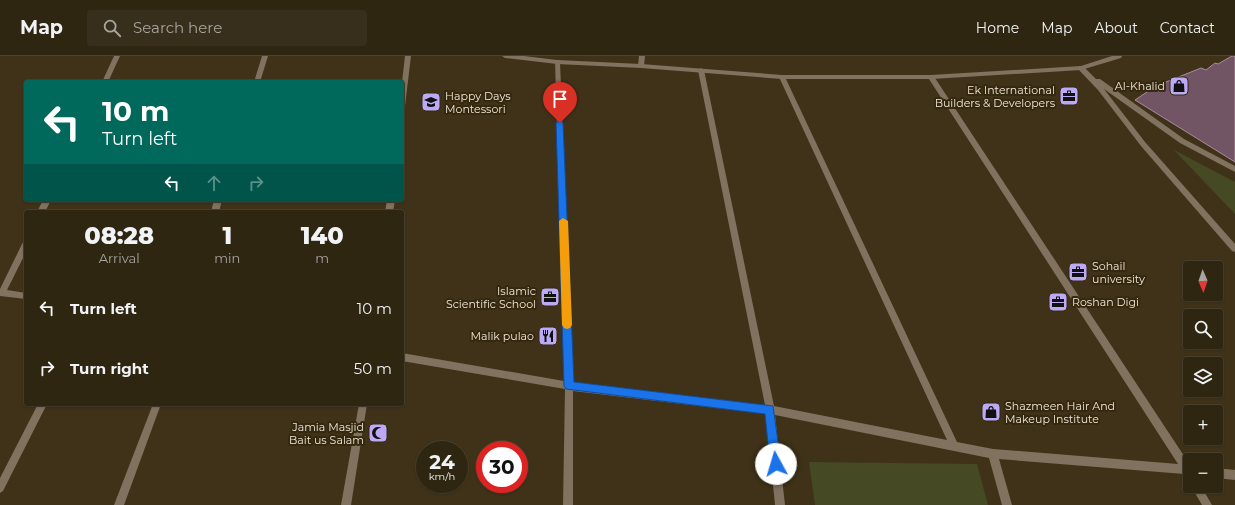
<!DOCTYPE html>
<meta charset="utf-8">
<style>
:root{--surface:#2f2612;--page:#372e1b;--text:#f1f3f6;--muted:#a7a59f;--line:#4a4332}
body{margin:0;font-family:Montserrat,sans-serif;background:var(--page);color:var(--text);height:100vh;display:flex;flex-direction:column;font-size:15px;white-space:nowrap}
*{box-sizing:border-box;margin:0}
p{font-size:13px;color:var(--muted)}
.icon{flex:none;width:22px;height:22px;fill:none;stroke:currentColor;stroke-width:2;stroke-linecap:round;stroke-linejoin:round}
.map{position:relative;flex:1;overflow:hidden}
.details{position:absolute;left:24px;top:154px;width:380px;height:196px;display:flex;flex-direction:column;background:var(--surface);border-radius:4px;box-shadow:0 1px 3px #0004,0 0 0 1px var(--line)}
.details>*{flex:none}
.guide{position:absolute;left:24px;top:24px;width:380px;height:122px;border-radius:4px;box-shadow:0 1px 3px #0004,0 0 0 1px var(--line);background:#00695c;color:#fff;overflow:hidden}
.needle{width:26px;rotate:178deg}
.tools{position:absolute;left:1183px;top:205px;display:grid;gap:8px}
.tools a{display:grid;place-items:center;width:40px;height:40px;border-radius:4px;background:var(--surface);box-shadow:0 1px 3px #0004,0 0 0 1px var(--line);font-size:20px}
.speed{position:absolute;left:416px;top:385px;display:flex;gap:8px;font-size:20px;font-weight:700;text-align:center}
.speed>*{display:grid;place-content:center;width:52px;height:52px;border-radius:50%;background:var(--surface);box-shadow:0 1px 3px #0004,0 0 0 1px var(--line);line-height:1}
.speed small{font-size:10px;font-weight:400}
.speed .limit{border:6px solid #d22;background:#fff;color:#111}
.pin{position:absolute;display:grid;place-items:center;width:34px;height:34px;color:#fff;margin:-41px -17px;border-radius:50% 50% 50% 0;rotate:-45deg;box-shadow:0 0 4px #0007}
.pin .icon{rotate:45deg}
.me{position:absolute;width:44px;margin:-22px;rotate:354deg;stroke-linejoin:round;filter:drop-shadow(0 0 3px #0008)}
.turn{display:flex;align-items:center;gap:14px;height:84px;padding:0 12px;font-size:18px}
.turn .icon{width:52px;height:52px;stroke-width:2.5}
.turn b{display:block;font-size:28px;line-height:34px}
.lanes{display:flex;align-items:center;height:38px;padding:0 12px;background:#0003;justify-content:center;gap:20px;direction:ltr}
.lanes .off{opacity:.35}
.eta{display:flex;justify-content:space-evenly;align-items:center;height:68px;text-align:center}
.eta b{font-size:24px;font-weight:800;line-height:28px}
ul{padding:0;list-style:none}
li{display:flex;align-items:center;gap:12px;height:60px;padding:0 12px}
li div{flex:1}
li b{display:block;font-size:15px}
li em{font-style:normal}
header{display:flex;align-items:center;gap:24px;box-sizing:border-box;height:56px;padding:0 20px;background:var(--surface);border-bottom:1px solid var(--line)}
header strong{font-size:19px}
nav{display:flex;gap:22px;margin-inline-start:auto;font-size:14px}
.search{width:280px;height:36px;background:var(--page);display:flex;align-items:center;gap:10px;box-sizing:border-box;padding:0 14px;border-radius:4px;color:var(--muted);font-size:15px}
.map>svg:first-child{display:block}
.green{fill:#454924}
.building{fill:#715564;stroke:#ab8b9c}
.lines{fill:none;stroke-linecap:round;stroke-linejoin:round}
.minor{fill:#817260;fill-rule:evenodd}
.tertiary{fill:#817260;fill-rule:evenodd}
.route{fill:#1a73e8;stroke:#114b97}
.slow{fill:#f59e0b}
.labels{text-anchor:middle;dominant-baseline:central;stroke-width:4;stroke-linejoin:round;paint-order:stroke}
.poi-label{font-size:11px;fill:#efe7d8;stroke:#35280e;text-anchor:end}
</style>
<header>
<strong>Map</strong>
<div class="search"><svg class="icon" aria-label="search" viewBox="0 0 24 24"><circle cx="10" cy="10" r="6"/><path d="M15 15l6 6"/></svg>Search here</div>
<nav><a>Home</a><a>Map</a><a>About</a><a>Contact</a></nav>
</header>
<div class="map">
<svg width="1235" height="449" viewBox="0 0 1235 449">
<rect width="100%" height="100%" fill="#3f3218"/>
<g class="green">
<polygon points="1174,94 1235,126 1235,158"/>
<polygon points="809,406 977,408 988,449 815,449"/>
</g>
<polygon class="building" points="1232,0 1235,0 1235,106 1135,44 1156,30 1201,12 1206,14 1215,7 1218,8"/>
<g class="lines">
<g class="minor">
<polygon points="114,0 120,0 108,26 102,26"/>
<polygon points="262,0 268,0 260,26 254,26"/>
<polygon points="405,0 411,0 405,50 402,52 402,26"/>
<polygon points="639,0 645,0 644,10 641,12 638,10"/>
<polygon points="555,4 559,4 560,6 573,326 765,349 698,14 701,12 704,14 774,350 947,384 779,21 782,19 785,21 957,386 993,393 1178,408 929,23 928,21 931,19 933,19 1190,409 1190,421 1186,420 1184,418 999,403 1012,449 1002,449 989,402 775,359 785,449 775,449 766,358 573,335 573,449 563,449 565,333 402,305 402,297 564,325"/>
<polygon points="1079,10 1083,10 1096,23 1100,23 1184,83 1235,110 1235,116 1180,87 1104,33 1145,86 1235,188 1235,196 1232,195 1141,90 1098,34 1079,14"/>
<polygon points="43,144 51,144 45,156 37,156"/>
<polygon points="214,144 222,144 219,156 211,156"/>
<polygon points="387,144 395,144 393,156 385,156"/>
<polygon points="26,185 26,196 7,234 26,237 26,243 0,240 0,233 23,186"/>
<polygon points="38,348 47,348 3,435 0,437 0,422"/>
<polygon points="153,348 161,348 124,449 114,449"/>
<polygon points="359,348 367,348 351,449 341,449"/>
<polygon points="1216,412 1235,414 1235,424 1216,422"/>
<polygon points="1191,430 1201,430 1212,449 1202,449"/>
</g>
<polygon class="tertiary" points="502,0 524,0 557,4 641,8 782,19 931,19 1081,10 1112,0 1122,0 1121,2 1081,14 931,23 782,23 641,12 557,8 505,2"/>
</g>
<polygon class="route" points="560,64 563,67 574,326 773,350 781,408 779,412 776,413 772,412 770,408 765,358 566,333 564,330 556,67"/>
<polygon class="slow" points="563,162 568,165 572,269 570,272 567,273 564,272 562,269 559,165"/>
<defs>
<g id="shop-square" transform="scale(1)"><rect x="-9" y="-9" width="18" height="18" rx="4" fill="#bcaaf6" stroke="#35280e"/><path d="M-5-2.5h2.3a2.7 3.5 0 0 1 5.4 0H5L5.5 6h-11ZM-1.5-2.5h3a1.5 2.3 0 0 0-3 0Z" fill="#111"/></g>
<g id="office-square" transform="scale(1)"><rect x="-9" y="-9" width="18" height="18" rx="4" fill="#bcaaf6" stroke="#35280e"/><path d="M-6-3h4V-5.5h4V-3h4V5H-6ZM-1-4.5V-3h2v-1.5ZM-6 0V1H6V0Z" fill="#111"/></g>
<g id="school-square" transform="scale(1)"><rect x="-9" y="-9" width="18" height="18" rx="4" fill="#bcaaf6" stroke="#35280e"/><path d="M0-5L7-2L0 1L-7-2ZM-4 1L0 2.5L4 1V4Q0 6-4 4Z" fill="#111"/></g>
<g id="restaurant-square" transform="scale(1)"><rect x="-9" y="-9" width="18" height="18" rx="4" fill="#bcaaf6" stroke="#35280e"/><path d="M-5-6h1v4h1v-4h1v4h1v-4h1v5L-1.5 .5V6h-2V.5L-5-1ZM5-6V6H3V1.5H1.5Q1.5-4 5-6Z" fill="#111"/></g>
<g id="mosque-square" transform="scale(1)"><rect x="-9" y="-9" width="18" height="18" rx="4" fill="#bcaaf6" stroke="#35280e"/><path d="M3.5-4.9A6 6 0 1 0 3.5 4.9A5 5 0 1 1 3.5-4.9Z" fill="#111"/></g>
</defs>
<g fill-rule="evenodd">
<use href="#shop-square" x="1179" y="30"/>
<use href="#office-square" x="1069" y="40"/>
<use href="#school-square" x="431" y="46"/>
<use href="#office-square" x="1078" y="216"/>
<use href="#office-square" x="550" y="241"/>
<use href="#office-square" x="1058" y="246"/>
<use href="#restaurant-square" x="548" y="280"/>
<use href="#shop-square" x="991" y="356"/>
<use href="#mosque-square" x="378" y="377"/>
</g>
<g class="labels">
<g class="poi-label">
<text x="1165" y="30">Al-Khalid</text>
<text x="1055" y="34">Ek International<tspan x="1055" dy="13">Builders &amp; Developers</tspan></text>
<text x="445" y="40" text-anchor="start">Happy Days<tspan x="445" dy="13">Montessori</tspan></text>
<text x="1092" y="210" text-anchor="start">Sohail<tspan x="1092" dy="13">university</tspan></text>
<text x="536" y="235">Islamic<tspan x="536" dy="13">Scientific School</tspan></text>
<text x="1072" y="246" text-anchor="start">Roshan Digi</text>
<text x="534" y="280">Malik pulao</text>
<text x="1005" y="350" text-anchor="start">Shazmeen Hair And<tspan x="1005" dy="13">Makeup Institute</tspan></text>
<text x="364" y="371">Jamia Masjid<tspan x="364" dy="13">Bait us Salam</tspan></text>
</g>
</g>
</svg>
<div class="tools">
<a><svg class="needle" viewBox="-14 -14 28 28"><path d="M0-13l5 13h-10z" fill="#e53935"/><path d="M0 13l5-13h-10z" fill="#a7a59f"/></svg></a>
<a><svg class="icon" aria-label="search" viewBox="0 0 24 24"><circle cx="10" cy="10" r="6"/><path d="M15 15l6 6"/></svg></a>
<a><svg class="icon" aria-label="layers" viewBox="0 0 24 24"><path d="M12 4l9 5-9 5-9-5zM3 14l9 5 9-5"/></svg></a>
<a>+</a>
<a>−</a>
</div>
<div class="speed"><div>24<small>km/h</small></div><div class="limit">30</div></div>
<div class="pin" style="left:560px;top:67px;background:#d93025"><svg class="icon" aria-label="arrive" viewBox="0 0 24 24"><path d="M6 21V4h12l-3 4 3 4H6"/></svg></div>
<svg class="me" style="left:776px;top:408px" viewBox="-20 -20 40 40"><circle r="19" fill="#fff"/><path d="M0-13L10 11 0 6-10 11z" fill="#1a73e8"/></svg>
<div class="guide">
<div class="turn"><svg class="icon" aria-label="left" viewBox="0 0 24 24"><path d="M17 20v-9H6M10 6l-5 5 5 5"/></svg><div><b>10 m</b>Turn left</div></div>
<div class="lanes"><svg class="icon" aria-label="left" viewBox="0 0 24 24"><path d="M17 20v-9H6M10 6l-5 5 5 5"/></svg><svg class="icon off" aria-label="ahead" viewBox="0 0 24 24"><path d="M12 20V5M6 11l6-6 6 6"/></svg><svg class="icon off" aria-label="right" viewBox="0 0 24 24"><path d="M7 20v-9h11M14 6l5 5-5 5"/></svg></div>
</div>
<section class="details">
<div class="eta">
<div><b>08:28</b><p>Arrival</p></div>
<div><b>1</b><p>min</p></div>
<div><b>140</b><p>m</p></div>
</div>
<ul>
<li><svg class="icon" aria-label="left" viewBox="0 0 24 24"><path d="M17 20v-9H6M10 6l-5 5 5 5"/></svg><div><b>Turn left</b></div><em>10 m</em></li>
<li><svg class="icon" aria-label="right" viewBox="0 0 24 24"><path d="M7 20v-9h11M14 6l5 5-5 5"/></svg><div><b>Turn right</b></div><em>50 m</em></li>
</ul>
</section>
</div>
